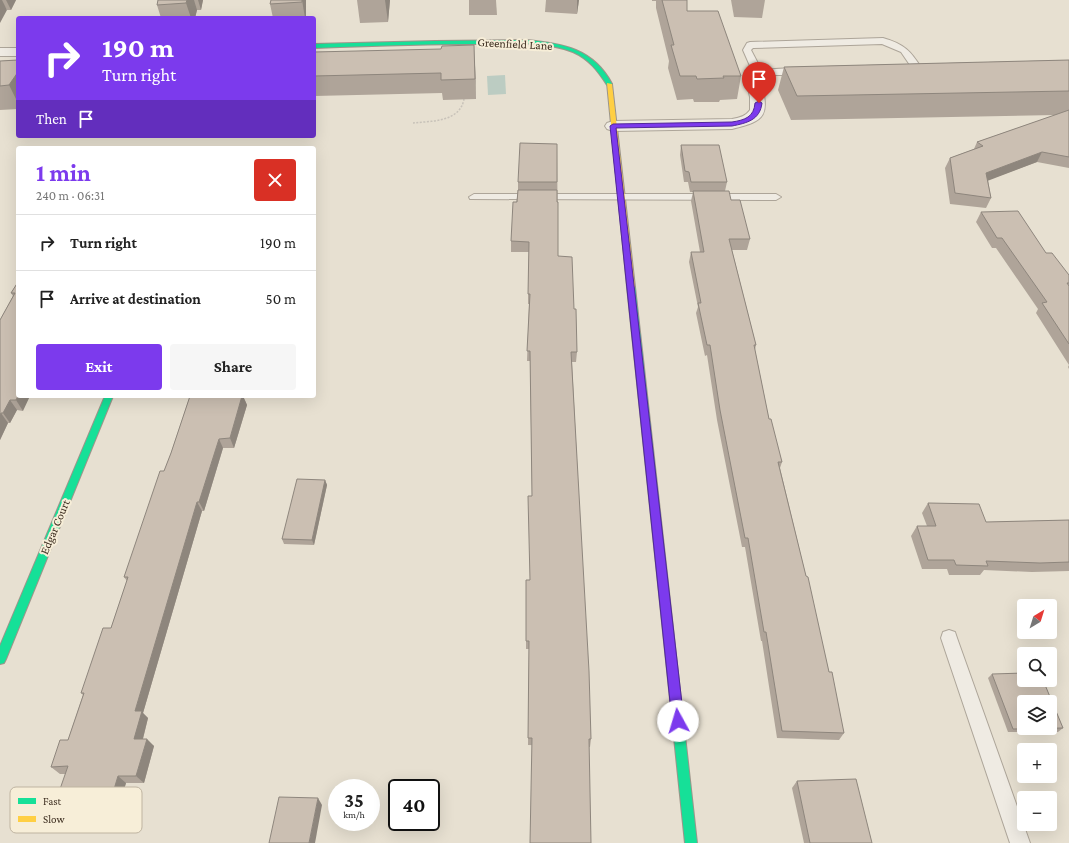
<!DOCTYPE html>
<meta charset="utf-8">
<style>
:root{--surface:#fff;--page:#f6f6f6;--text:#222;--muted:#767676;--line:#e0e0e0;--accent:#7c3aed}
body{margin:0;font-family:"Crimson Pro",serif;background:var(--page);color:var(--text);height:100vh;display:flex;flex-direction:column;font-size:15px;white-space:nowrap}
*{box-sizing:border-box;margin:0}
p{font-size:13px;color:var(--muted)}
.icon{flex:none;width:22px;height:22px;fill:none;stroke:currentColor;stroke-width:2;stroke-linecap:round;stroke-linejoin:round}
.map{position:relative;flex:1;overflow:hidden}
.side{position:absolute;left:16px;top:146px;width:300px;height:252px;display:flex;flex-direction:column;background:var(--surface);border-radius:4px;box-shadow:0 4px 16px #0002}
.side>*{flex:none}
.banner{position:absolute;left:16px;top:16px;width:300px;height:122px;border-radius:4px;box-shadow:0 4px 16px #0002;background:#7c3aed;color:#fff;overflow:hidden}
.needle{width:26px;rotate:38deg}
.tools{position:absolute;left:1017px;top:599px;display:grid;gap:8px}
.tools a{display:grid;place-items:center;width:40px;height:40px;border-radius:4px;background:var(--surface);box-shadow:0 4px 16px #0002;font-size:20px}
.speed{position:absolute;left:328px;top:779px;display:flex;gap:8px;font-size:20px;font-weight:700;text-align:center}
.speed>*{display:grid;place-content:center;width:52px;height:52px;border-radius:50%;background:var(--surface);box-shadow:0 4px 16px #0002;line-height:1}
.speed small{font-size:10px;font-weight:400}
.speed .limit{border:2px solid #111;border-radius:6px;background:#fff;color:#111}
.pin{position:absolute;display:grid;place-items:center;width:34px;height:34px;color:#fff;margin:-41px -17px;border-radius:50% 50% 50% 0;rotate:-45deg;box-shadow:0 0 4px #0007}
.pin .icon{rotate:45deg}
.me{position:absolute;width:44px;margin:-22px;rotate:354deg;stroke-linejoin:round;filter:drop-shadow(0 0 3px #0008)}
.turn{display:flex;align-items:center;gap:14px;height:84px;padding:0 20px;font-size:18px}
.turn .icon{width:52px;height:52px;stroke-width:2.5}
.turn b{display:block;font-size:28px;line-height:34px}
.then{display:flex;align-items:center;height:38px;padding:0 20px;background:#0003;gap:8px;font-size:15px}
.round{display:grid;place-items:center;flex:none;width:42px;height:42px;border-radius:4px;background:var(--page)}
.headline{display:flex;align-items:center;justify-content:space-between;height:68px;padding:0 20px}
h1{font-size:24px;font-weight:700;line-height:30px;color:var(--accent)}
.action{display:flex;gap:8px;margin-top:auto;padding:8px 20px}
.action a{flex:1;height:46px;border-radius:4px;background:var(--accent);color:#fff;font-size:16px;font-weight:700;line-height:46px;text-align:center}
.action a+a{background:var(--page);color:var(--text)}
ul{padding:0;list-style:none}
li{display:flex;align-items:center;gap:12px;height:56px;padding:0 20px;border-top:1px solid var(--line)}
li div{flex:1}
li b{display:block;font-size:15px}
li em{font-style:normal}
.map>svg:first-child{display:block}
.water{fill:#bcccc2}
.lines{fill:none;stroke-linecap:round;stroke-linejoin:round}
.lane-casing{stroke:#ada599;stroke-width:2}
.street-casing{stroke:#ada599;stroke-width:2}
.fast-casing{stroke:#9c958a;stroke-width:2}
.slow-casing{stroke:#9c958a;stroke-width:2}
.path{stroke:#c8c2b9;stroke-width:1.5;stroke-dasharray:2 1.5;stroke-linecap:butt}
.lane{fill:#efebe3;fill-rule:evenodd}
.street{fill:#efebe3;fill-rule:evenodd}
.fast{fill:#16e098;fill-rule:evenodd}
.slow{fill:#ffcf43;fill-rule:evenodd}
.wall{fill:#afa499}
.shaded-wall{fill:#8e867d}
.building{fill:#cbbfb2;stroke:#8e867d;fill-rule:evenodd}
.route{fill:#7c3aed;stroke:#51269a}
.labels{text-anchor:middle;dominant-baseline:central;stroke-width:4;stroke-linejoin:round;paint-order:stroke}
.street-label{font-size:12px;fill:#3d2e20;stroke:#f7eed8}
.key{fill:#f7eed8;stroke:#bfb4a1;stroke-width:1}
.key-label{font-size:11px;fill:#3d2e20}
</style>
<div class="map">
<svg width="1069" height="843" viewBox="0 0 1069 843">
<rect width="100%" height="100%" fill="#e7e0d1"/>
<polygon class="water" points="505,75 506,94 488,95 487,76"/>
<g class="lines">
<g class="lane-casing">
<g id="lane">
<path d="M 883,38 C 904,44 911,51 922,69 L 920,71 L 914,71 L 901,52 L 882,44 L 753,48 L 751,50 L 762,71 C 770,69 800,66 806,72 L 801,75 L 770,75 L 759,78 L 754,75 L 743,50 L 747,43 L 750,42 Z"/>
<polygon points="474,194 776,194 781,197 776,200 470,199 469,197"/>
<polygon points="949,630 955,632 957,638 1030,843 1010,843 941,638 943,632"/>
</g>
</g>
<g class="street-casing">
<g id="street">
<rect x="0" y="48" width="18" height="8"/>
<path d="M 759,71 L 764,72 L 766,75 L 761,80 C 769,115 767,121 732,129 L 613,131 L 607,129 L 605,126 L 607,123 L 613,121 L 732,119 C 739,118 746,116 750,110 L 750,97 L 746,79 L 754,72 Z"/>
</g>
</g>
<g class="fast-casing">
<g id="fast">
<path d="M 526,40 C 562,43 594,49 612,84 L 607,85 C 598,71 589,59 573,52 C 542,40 508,43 476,44 C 422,44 368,46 314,48 L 314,44 L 435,41 Z"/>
<polygon points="631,284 635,287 697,843 685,843 627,287"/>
<polygon points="105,396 113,396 6,659 4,663 0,664 0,646"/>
</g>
</g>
<g class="slow-casing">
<polygon id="slow" points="607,83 612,84 635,287 631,290 627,287"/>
</g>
<path class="path" d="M 413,123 C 432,121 460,122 464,99"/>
<use href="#lane" class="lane"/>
<use href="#street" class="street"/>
<use href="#fast" class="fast"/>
<use href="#slow" class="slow"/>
</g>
<g class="wall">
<polygon points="0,0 16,0 11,10 7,10"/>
<polygon points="158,0 203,0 201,10 197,10 195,18 161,18 157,5"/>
<polygon points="271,0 306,0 306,18 273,18 270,4"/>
<polygon points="357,0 390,0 388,22 360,23"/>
<polygon points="469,0 496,0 497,15 469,15"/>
<polygon points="546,0 579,0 577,14 545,12"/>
<polygon points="652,0 687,0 687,11 741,76 737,99 720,100 719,102 694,102 693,99 677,100 668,68 669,61 656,8 656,1 652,1"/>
<polygon points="731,0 765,0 762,18 734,17"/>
<polygon points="314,52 475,65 476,99 443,100 442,93 314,96"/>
<polygon points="18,60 18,109 0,110 0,61"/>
<polygon points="1069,60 1069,168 1037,162 988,180 991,198 986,208 950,204 945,168 950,158 974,149 977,142 1055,115 791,120 778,90 784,67"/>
<polygon points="557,144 558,256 574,309 577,352 576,362 572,362 591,739 590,747 528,745 529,649 526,649 526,641 530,580 532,496 530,361 527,361 529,304 528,304 528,294 529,252 511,252 511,241 518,190 518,182"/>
<polygon points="681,145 727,182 725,191 731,200 750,239 747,250 732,250 756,345 755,350 769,419 782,462 780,468 829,672 844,733 839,740 777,738 762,641 761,641 745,547 742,547 717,420 707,355 705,356 696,313 698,307 689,262 691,252 700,252 691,201 693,192 690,192 688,182 684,182 680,155"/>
<polygon points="981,212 1046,253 1069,275 1069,369 1068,367 1069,365 1036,313 1038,309 996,248 992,248 976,222"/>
<polygon points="18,282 23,411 17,410 10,423 8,423 0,440 0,320 13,296 11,293"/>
<polygon points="190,396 243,396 247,405 234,448 223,448 204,511 202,511 143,713 148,718 143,739 154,746 144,783 126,783 113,825 60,825 50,818 66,774 60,774 51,767 68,740 83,695 81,693 111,628 127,581 124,577 171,453"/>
<polygon points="325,480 327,485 314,545 284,544 282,539"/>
<polygon points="928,503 986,522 1069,520 1069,571 1032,572 984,570 980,575 949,575 947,569 922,569 911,536 917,526 927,526 922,513"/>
<polygon points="992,674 1063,728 1058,732 1008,732 988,678"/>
<polygon points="797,781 872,843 804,843 792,788"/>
</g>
<g class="shaded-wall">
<polygon points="0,0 2,0 7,10 0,23"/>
<polygon points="6,0 16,0 11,10"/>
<polygon points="187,0 194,0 197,10 195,18 191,18 186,3"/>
<polygon points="198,0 203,0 201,10"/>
<polygon points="302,0 306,0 306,18 305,18"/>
<polygon points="385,0 390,0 388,22"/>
<polygon points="577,0 579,0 577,14"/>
<polygon points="474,45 475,65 476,99 475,79"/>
<polygon points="18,72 18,103 9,85"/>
<polygon points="1042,152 1037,162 982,183 986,173"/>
<polygon points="18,396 30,396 23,411 16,400"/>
<polygon points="242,396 243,396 247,405 234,448 230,438"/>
<polygon points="10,400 17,410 10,423 3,413"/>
<polygon points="1,413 8,423 0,440 0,415"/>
<polygon points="219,439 223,448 204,511 199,502"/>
<polygon points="325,480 327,485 314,545 312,540"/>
<polygon points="197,502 202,511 143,713 148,718 141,746 134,739 135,711"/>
<polygon points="147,739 154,746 144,783 136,776"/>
<polygon points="118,776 126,783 113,825 105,819"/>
<polygon points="318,798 322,805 315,843 309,843"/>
</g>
<g class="building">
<polygon points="158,0 187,0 186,3 157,5"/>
<polygon points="271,0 302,0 302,2 270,4"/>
<polygon points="662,0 687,0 687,11 718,11 741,76 723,76 724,78 697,79 696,76 680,76 671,45 674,45"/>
<polygon points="474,45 475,79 441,80 441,73 314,76 314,52 441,49 442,46"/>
<polygon points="18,60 18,72 9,85 0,86 0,61"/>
<polygon points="1069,60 1069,91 797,96 784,67"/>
<polygon points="1069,110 1069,157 1042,152 986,173 991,198 955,193 950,158 983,146 977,142"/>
<polygon points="520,143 557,144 557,182 518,182"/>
<polygon points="681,145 719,145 727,182 691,182 689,172 685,171"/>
<polygon points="518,190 557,190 557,202 558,202 558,256 572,257 574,309 576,309 577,352 571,352 589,671 591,739 589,739 591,843 530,843 532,738 528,738 529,641 526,641 526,580 530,580 528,496 532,496 530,351 527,351 530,294 528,294 529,242 511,241 513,202 517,202"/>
<polygon points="693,191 729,191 731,200 740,200 750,239 729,239 756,345 754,345 769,419 771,419 782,462 778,462 806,576 808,577 829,672 832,672 844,733 782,731 766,632 764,632 748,538 745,538 720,410 710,345 707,345 698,303 701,303 691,252 704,252"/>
<polygon points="1018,211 1046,253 1052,253 1069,275 1069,283 1067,283 1069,286 1069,344 1042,303 1047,302 1002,238 997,238 981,212"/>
<polygon points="18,282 18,396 16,400 10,400 3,413 1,413 0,415 0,320 15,293 11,293"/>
<polygon points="190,396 242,396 230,438 219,439 199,502 197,502 135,711 142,711 134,739 147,739 136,776 118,776 105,819 50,818 68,766 51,767 60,740 68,740 84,693 81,693 103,628 111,628 128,577 124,577 160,471 164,471 171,453"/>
<polygon points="297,479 325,480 312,540 282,539"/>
<polygon points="928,503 979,504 986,522 1069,520 1069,562 1040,563 986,561 988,566 956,565 954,560 928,560 917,526 936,526"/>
<path d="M 1024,673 L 1024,680 L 1043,680 L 1063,728 L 1013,729 L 992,674 ZM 1024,702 L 1050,702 L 1050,728 L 1024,728 Z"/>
<polygon points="856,779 872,843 810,843 797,781"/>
<polygon points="279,797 318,798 309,843 269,843"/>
</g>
<path class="route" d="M 759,101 L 762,103 C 760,120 747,123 732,126 L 616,128 L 684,721 L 682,725 L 678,727 L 674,725 L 672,721 L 610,126 L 613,124 L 732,122 C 745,120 754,117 755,103 Z"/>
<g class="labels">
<g class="street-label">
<text transform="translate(515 44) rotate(3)">Greenfield Lane</text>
<text transform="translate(55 527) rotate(-67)">Edgar Court</text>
</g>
</g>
<rect x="10" y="787" width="132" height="46" rx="6" class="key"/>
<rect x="18" y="798" width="18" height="6" fill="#16e098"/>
<rect x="18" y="816" width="18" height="6" fill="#ffcf43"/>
<g class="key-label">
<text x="43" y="805">Fast</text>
<text x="43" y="823">Slow</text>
</g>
</svg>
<div class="tools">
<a><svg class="needle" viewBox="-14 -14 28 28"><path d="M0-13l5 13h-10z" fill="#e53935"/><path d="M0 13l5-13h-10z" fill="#767676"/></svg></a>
<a><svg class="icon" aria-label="search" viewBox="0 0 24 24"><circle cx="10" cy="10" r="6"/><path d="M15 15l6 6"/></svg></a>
<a><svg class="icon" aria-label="layers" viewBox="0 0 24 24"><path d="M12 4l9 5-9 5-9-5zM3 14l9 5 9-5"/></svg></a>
<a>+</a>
<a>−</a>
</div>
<div class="speed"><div>35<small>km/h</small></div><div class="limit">40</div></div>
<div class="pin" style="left:759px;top:103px;background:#d93025"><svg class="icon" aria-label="arrive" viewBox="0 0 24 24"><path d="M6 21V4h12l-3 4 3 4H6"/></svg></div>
<svg class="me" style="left:678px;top:721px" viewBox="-20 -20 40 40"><circle r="19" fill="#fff"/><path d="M0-13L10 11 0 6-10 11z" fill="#7c3aed"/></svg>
<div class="banner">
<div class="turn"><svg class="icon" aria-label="right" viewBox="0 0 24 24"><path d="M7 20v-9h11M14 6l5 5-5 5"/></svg><div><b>190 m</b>Turn right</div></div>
<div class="then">Then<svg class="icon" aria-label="arrive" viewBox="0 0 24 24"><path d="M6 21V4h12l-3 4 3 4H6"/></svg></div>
</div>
<section class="side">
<div class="headline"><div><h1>1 min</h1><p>240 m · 06:31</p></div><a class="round" style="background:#d93025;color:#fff"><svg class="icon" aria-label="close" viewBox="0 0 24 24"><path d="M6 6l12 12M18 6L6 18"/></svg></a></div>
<ul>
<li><svg class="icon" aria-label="right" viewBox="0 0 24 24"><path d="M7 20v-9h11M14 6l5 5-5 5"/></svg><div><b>Turn right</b></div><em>190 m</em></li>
<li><svg class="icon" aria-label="arrive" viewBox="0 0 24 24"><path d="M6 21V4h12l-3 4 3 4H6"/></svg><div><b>Arrive at destination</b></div><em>50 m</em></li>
</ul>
<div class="action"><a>Exit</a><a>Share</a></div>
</section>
</div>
